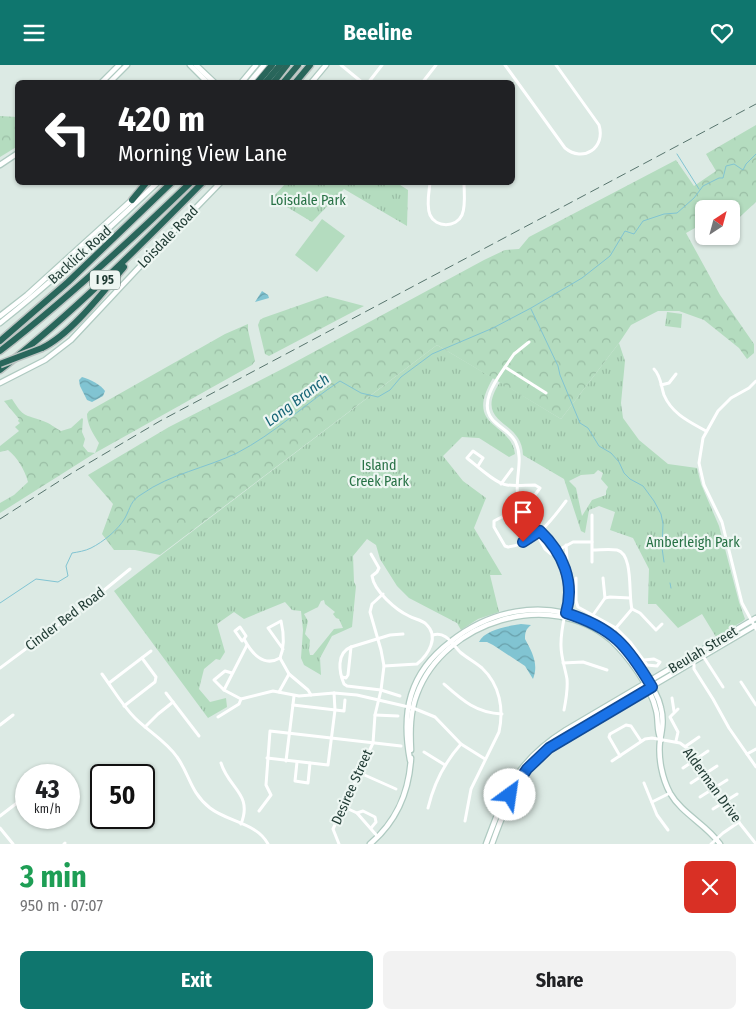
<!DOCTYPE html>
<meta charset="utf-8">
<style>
:root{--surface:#fff;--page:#f2f2f2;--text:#202124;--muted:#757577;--accent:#0f766e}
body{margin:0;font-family:"Fira Sans Condensed",sans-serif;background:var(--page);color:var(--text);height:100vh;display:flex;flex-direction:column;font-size:19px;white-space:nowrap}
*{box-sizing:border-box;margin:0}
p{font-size:16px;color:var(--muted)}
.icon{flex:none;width:28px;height:28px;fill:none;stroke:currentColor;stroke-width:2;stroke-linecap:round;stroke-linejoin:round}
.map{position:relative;height:779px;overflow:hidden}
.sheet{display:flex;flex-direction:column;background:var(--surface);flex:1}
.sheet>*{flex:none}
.hud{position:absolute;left:15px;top:15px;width:500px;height:105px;border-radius:8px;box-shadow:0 1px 4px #0004;background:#202124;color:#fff;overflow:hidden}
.needle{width:32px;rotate:36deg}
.controls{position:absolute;left:695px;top:135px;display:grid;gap:10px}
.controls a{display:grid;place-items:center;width:45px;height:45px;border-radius:8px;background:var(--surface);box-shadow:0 1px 4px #0004;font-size:25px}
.speed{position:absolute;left:15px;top:699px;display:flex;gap:10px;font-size:25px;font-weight:700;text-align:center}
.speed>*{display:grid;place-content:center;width:65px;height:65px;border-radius:50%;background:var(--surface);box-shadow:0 1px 4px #0004;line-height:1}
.speed small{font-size:12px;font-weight:400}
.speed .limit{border:2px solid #111;border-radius:8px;background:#fff;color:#111}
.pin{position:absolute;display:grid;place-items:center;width:42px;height:42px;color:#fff;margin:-51px -21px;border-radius:50% 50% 50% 0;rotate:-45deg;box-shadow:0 0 5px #0007}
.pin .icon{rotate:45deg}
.me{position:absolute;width:55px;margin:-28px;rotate:31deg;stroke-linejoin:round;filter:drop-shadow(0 0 4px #0008)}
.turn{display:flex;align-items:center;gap:18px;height:105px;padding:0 20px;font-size:22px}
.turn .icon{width:65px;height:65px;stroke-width:2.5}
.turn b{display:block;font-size:35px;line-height:42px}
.round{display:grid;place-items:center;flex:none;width:52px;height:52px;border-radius:8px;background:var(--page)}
.summary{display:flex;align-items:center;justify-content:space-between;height:85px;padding:0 20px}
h1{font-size:30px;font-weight:700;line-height:38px;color:#1e9e55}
.cta{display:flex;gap:10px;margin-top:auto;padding:10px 20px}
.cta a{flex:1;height:58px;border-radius:8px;background:var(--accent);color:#fff;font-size:20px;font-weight:700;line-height:58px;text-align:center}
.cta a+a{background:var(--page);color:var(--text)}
header{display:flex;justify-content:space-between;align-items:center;height:65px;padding:0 20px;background:var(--accent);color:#fff;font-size:22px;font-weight:700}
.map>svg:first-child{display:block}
.grass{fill:url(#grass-tufts);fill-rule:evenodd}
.forest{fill:url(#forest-crowns)}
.pitch{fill:#b4dcbf}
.water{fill:url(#water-waves)}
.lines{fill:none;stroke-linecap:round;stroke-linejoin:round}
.stream{stroke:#81c4d2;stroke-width:1}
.secondary-casing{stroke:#afcac1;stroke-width:7}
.highway-casing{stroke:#bcc4c2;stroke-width:9}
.street{stroke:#fff;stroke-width:3}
.secondary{stroke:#fff;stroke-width:4.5}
.highway{stroke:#29665b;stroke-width:6}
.rail{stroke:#58756e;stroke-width:1;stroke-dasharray:10 5;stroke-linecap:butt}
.highway-bridge-casing{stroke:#bcc4c2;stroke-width:9;stroke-linecap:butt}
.highway-bridge{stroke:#29665b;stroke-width:6}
.route-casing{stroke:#114b97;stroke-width:12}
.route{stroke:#1a73e8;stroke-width:9}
.labels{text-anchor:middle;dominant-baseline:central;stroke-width:4.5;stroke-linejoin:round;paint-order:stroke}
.shield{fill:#edf6f2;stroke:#5c726c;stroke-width:1}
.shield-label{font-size:12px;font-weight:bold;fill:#1e3932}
.park-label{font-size:14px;fill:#277145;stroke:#edf6f2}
.street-label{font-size:14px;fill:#1e3932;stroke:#edf6f2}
.water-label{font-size:15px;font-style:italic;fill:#176577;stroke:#edf6f2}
</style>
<header><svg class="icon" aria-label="menu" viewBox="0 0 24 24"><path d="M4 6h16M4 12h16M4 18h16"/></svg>Beeline<svg class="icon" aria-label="heart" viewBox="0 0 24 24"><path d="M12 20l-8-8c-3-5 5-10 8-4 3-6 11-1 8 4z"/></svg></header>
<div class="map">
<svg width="756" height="779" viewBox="0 0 756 779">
<defs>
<pattern id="grass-tufts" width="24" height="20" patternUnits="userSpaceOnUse" patternTransform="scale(1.25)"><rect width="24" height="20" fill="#b4dcbf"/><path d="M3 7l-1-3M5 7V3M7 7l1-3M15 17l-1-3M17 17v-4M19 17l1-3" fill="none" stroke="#9abea5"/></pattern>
<pattern id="forest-crowns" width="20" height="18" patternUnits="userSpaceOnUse" patternTransform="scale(1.25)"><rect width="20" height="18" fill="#b4dcbf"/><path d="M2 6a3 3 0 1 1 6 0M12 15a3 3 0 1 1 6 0" fill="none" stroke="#9abea5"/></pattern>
<pattern id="water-waves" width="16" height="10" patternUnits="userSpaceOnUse" patternTransform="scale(1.25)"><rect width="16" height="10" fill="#81c4d2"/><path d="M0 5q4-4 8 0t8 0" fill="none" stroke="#69a0ab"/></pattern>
</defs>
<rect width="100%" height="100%" fill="#dceae4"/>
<g class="grass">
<polygon points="286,118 397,118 408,125 407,161 344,124 312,157 272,133"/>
<polygon points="667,247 682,249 681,263 665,261"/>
<path d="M 619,278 L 625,296 L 621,338 L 623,353 L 639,375 L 668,399 L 697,403 L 701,419 L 719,461 L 739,537 L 745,554 L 743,556 L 716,572 L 702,549 L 678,563 L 656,539 L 648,539 L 649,504 L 633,473 L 610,465 L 615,447 L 599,441 L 589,445 L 585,468 L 581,466 L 564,414 L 523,390 C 522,353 472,361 500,317 L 561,354 ZM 598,405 L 603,408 L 601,414 L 608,422 L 606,426 L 606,430 L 592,435 L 582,451 L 576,423 L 569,416 L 581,410 L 594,409 Z"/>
<path d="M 437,280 L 493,313 C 463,364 511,356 515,389 L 509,392 L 479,373 L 462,372 L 443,391 L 463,416 L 486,433 L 474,463 L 502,510 L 490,510 L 499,547 L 478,554 L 461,565 L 457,558 L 409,533 L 397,521 L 380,494 L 376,480 L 367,474 L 353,491 L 354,517 L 356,521 L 352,562 L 332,571 L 320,593 L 321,610 L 304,600 L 301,593 L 303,565 L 301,546 L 292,545 L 285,537 L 244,554 L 234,547 L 217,559 L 225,587 L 220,595 L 216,594 L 204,604 L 199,624 L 210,637 L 226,633 L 227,642 L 208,653 L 114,526 ZM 324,535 L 325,539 L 335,547 L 333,549 L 336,553 L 339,554 L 343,563 L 334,564 L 313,590 L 310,590 L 309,585 L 310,575 L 305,569 L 308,556 L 304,549 L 318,542 L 321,536 Z"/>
</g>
<g class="forest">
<polygon points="0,51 17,52 18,81 0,92"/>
<polygon points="756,60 756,137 731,160 731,144 704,144 704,158 686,168 720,230 754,279 754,288 747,294 739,283 704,255 679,246 658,246 631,260 619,278 561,354 437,280 160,490 135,485 114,485 102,469 113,439 88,410 169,362 286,302 484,195 505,185 519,184 529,172 676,95 694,121 716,106 706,89"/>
<polygon points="326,231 364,241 269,291 265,289 258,260 260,255 263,253"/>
<path d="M 248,259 L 248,265 L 255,296 L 252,300 L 95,388 L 0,448 L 0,438 L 14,430 L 28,417 C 25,405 17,392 8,385 L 0,387 L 0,381 L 19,366 L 15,362 L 20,358 L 18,356 L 19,354 L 4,336 L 12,334 C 24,353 24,349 43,356 C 50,358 55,363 61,366 L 71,363 L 82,353 L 83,354 L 82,367 L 85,374 L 83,381 L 88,387 L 95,388 L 99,378 C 93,369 87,359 87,349 L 89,346 L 225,269 Z"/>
</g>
<polygon class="pitch" points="322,154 345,171 317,207 295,190"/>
<g class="water">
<polygon points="262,226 268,230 269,233 255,237"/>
<path d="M 82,312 C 90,314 101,320 105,326 L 103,331 L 92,337 L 87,335 L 80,321 L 79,315 Z"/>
<path d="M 521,559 L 531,560 C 526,564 525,567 525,574 C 532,587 539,599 533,614 L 525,601 L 493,580 L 487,577 L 479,577 C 484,565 508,561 521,559 Z"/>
</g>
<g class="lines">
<g class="stream">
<polyline points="677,89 699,124"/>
<polyline points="531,244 558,301 560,310 580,358 588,363 599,381 611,388 619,397 624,408 630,414 643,421 654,436 661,449 663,459 662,483 664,497"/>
<polyline points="670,518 671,523"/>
<path d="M 0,538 L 36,514 L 58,517 L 68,511 L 66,501 L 72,488 C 78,487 85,486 91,483 C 103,477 118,465 125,453 C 131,442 130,436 142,429 C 170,409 206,403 237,388 C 274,369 305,339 340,316 L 361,328 L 378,332 L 390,325 L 401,312 L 432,289 L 493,263 L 531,243 L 582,213 L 610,191 L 625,166 L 634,169 L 643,156 L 664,149 L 677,148 L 694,133 L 703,121 L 719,113 L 723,113 L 726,101 L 734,99 L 743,105 L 746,99 L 756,89"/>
</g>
<g class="secondary-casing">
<g id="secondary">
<polyline points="190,0 208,18"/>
<polyline points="196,0 215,18"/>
<polyline points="101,18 119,0"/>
<polyline points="109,18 127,0"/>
<polyline points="241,18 256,0"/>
<polyline points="249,18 264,0"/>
<polyline points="311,18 326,0"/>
<polyline points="0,100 18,88"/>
<polyline points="0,251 27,230 134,133"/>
<path d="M 0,258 C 55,215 106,166 157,118"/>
<polyline points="0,318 45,295 71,275 160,180 220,118"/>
<path d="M 411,685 C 410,666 410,647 417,629 C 444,556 550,523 611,575 C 628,591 651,622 656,645 C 659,655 656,665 661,675"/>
<path d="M 410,695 C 401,647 409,608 450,577 C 489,546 541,534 588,556 C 598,560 609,565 617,573 C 627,582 633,592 640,603 C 648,616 658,628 661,643 C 664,655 662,665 660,676 C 658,693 662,713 670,728 C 682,749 706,759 720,779"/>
<path d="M 370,779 C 397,756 409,728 411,693"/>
<path d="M 486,779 C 506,726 515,697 566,665 L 756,553"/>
<path d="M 492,779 C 508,735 520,700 562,674 L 756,560"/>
</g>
</g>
<g class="highway-casing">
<g id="highway">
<polyline points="257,18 272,0"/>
<polyline points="265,18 280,0"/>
<polyline points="273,18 287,0"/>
<polyline points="283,18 298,0"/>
<polyline points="295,18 310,0"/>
<polyline points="132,135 146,118"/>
<polyline points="0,276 68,217 171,118"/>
<path d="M 42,283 C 71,269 103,227 124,202"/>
<path d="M 0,286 C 67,234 129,177 190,118"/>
<path d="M 0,305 C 73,248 138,183 202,118"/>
</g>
</g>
<g class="street">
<polyline points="341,0 363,18"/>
<path d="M 505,0 L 565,83 C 583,98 606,83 599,60 L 556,0"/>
<polyline points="368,18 382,0"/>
<polyline points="422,18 436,0"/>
<path d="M 430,118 C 429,127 426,140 430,150 C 436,163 456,163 462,150 C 466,141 464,127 464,118"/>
<polyline points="505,302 514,289 529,277"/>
<path d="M 654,304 C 661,311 661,321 664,330 C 672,349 690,357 706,366"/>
<polyline points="756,316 749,323 731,333 718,346 703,373 699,398 704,420 722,457 742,538 756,564"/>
<polyline points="661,320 669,318 676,309"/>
<path d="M 546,328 L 505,302 C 496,315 479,338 492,354 C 498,362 512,367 516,378 C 525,398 511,420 521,441 C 532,467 557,474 566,506 C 574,534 560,554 561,581 C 561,592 565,603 567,614 C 568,625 566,635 564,645"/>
<path d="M 478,401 L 483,393 L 473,386 L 467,393 C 476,400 496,419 507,420 C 516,421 526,420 535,420 L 540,423 L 529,438 L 494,456 L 494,462 L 505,481 L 508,482 C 534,479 552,455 566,436"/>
<polyline points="501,419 512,404"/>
<polyline points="592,450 592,497"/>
<polyline points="539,473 545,484 551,489 573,477 592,477"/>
<polyline points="566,480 567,494"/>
<path d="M 593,485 C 600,485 609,484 617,485 C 634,489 628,531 632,544 L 640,548 L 656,565 L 662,559"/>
<path d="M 371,489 L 379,503 L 377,507 L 372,511 C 374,526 396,545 409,551 C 414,554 422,555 426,559 C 440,572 428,590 417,599 L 384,601"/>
<polyline points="576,513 576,536 578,542 616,563 630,577 647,600 657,601 660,597 654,594 644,595"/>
<polyline points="603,513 605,533"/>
<polyline points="593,550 605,533 610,532 630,533"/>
<polyline points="615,564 632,544"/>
<path d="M 433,570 C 446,566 452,579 460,587 C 467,593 475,597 482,603 C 500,620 504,644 499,667 L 471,724 L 465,756"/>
<path d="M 244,574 L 246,571 L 240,562 L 235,566 L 242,576 L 244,574 C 251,587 263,603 280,593"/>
<path d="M 351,582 C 336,588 339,607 344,619 L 347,621 L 381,625 L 400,631"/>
<polyline points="703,591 723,622"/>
<path d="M 280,593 C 285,581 284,569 281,556 L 268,563 L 283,584"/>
<polyline points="694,596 694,604 713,634 729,663 756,702"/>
<polyline points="563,598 583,597 607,605"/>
<polyline points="0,603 97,531 130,504"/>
<polyline points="232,608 225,606 214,615 224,625 247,580"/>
<path d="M 102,609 C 113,624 122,640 135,653 C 148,666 166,676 177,692 C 190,710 190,727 210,743 C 228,757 257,758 268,779"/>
<polyline points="289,609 308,625 311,630"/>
<polyline points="342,612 346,613 348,610 351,582 390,570 403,569"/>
<polyline points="741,617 756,640"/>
<polyline points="109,618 151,586"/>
<path d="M 444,619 C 462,635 476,648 502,649"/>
<polyline points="224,625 241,634"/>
<polyline points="279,627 289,609 280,593"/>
<polyline points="166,628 199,671"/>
<polyline points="672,633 674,646"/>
<polyline points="293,640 344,646 345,635"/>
<polyline points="124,641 155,617 156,612 142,593"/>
<polyline points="375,650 398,651"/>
<polyline points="218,652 239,639 241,634 273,626 299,631 334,628 357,630 413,643 435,652 461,679 485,694"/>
<polyline points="0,660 13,650"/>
<polyline points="145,662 158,649 173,637"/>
<polyline points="676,676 678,667 670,652 678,644"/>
<polyline points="686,681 699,672"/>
<polyline points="424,687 445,700"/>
<polyline points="747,689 756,684"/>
<polyline points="620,691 609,672 610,669 626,660 631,661 641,676"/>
<polyline points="267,693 328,700 335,645 334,628"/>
<polyline points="286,696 294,631"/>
<polyline points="612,696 645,674 652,673 680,678 691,686 707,717 756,779"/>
<polyline points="297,697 295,716 308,718 310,698"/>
<path d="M 221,698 C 229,724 253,729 241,759"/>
<polyline points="683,703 708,686"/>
<polyline points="360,708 396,724"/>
<polyline points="644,718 657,750 668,765"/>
<polyline points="691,718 717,701"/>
<polyline points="700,732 727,715"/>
<polyline points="652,737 670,728"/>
<polyline points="344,742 357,748 363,746 375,752 376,757 371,763"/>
<path d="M 428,743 C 434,718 444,698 461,679"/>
<polyline points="713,744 737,729"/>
<polyline points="259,746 271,730 266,720 270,666 401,681"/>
<polyline points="357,748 378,772"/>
<polyline points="0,751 26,731"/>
<polyline points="0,763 13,779"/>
<polyline points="64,779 65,778"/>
<polyline points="339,779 333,764 373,678 375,650 381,625 384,601 381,585 370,547 372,539 383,529"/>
<polyline points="711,779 723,768 739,757"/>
</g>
<use href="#secondary" class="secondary"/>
<use href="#highway" class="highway"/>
<polyline class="rail" points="0,454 72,408 160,356 756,39"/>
<g class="highway-bridge-casing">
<polyline id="highway-bridge" points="0,299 42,283"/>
</g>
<use href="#highway-bridge" class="highway-bridge"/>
</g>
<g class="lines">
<g class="route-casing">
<path id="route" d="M 510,730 L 527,704 L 549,683 L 652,622 C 627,580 613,563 566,548 C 575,517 563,488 540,466 L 523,477"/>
</g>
<use href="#route" class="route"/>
</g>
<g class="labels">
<rect class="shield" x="90" y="205.5" width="30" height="19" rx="4"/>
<g class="shield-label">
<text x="105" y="215">I 95</text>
</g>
<g class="park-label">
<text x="308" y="135">Loisdale Park</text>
<text x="379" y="400">Island<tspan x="379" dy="16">Creek Park</tspan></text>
<text x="693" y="477">Amberleigh Park</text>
</g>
<g class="street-label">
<text transform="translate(168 172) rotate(-46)">Loisdale Road</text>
<text transform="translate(80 190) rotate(-42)">Backlick Road</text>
<text transform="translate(65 554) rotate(-37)">Cinder Bed Road</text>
<text transform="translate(703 585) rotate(-31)">Beulah Street</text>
<text transform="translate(712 720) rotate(54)">Alderman Drive</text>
<text transform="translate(352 722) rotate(-66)">Desiree Street</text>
</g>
<g class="water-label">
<text transform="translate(297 335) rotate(-37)">Long Branch</text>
</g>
</g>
</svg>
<div class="controls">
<a><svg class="needle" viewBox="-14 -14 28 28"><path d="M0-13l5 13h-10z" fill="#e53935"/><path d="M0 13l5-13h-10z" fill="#757577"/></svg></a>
</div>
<div class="speed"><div>43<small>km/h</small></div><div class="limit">50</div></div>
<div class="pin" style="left:523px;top:477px;background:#d93025"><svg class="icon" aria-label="arrive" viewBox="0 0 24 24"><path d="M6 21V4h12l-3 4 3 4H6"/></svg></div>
<svg class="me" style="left:510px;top:730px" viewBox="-20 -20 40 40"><circle r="19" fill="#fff"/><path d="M0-13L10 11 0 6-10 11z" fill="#1a73e8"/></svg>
<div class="hud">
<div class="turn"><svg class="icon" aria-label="left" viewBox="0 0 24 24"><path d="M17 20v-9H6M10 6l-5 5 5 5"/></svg><div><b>420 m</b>Morning View Lane</div></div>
</div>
</div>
<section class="sheet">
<div class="summary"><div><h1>3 min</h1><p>950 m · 07:07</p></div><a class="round" style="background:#d93025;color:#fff"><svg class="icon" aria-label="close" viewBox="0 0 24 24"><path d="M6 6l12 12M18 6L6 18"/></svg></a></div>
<div class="cta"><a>Exit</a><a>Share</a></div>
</section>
